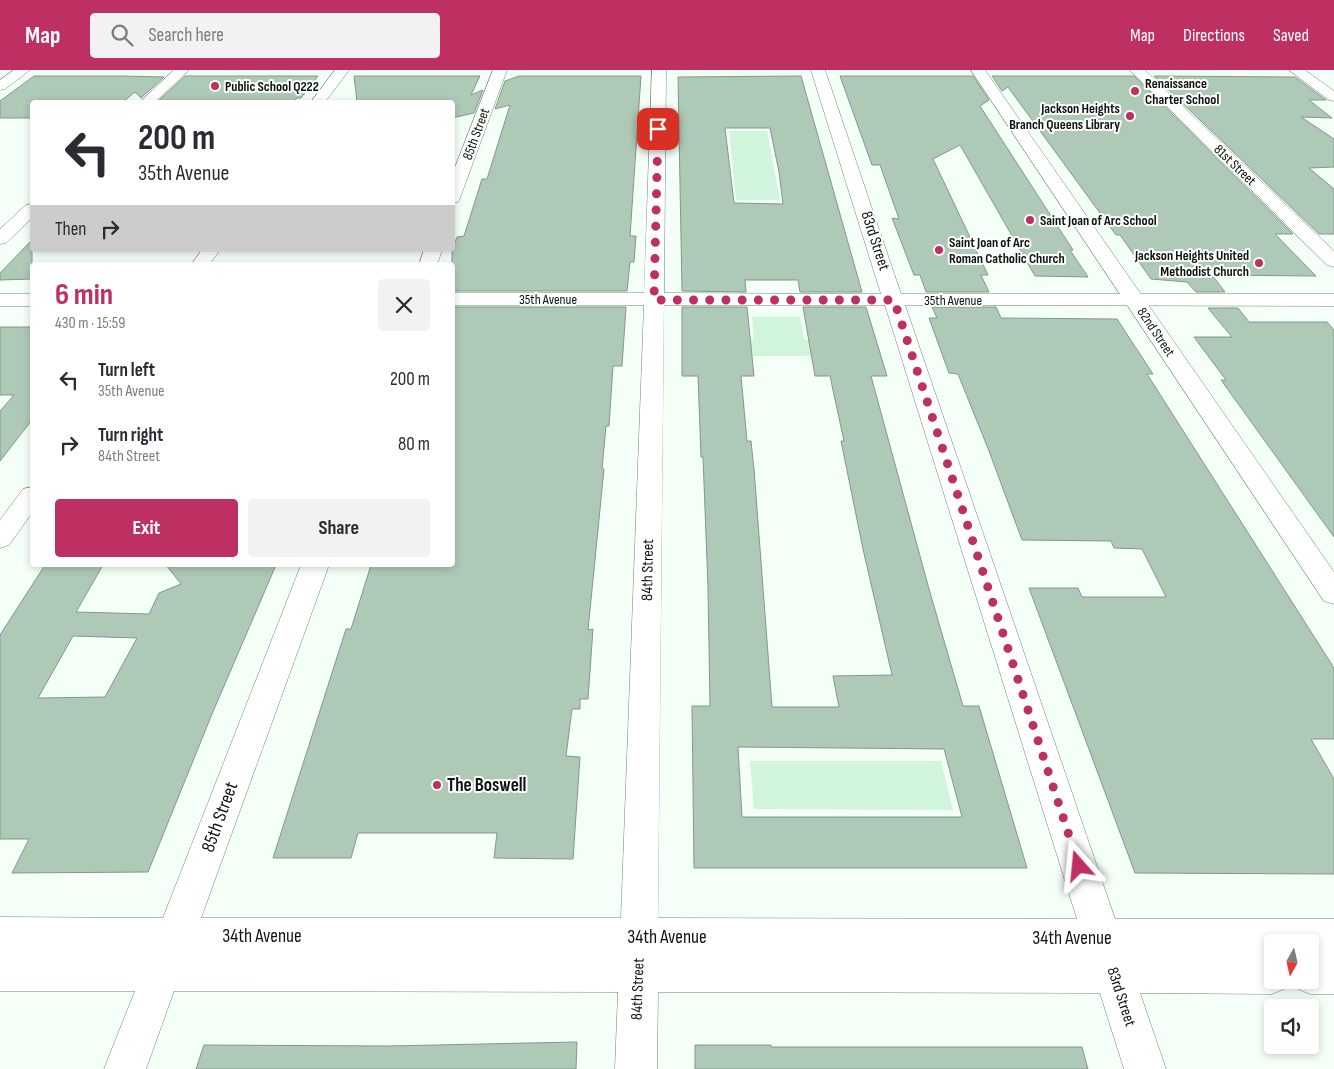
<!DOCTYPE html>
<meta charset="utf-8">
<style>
:root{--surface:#fff;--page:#f2f2f3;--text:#2b2b33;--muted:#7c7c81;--accent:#bd3061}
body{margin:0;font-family:"Sofia Sans Condensed",sans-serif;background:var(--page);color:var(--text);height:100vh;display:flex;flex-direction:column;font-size:19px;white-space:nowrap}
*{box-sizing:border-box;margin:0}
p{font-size:16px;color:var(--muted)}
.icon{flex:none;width:28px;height:28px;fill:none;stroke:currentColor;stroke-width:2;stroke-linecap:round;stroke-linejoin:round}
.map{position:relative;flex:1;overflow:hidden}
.details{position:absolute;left:30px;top:192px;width:425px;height:305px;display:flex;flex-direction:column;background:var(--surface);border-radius:5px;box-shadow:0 2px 8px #0003}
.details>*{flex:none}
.guide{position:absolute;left:30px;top:30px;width:425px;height:152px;border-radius:5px;box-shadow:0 2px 8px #0003;background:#fff;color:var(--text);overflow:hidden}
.needle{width:32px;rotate:188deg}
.tools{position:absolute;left:1264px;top:864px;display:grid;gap:10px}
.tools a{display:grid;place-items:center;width:55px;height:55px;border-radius:5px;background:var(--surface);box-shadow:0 2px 8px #0003;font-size:25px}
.pin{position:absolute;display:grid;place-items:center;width:42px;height:42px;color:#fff;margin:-21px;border-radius:10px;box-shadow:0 2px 8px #0006}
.me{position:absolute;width:55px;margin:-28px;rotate:342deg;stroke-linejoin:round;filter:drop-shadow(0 0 4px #0008)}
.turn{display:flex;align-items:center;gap:18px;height:105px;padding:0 25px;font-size:22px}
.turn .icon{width:65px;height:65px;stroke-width:2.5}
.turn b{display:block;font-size:35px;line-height:42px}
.then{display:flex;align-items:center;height:48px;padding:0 25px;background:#0003;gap:10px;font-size:19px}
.round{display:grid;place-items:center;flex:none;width:52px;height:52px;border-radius:5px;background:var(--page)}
.summary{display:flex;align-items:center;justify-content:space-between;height:85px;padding:0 25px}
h1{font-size:30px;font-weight:700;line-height:38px;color:var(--accent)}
.button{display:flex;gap:10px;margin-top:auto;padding:10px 25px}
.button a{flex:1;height:58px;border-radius:5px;background:var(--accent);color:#fff;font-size:20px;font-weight:700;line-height:58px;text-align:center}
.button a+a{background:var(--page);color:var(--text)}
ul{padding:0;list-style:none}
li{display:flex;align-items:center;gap:15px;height:65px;padding:0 25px}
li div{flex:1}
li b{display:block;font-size:19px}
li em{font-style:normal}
header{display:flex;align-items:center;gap:30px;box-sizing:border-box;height:70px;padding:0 25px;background:var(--accent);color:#fff}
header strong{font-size:24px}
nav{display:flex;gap:28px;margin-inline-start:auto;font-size:18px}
.search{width:350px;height:45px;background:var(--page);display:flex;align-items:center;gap:12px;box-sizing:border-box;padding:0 18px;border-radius:5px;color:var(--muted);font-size:19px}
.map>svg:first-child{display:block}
.green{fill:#d0f5db}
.building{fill:#afc9b7;stroke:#819a88;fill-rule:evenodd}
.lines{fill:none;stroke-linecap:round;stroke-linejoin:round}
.street-casing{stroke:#6d8675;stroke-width:1}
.secondary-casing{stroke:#6d8675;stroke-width:1}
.street{fill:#fff;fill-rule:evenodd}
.secondary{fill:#fff;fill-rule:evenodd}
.route{stroke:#bd3061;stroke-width:9;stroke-dasharray:0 16.2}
.poi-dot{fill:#bd3061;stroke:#fff;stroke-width:2}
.labels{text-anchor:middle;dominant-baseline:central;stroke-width:4;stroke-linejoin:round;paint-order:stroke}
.far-poi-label{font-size:14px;font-weight:bold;fill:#0b140e;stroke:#fff;text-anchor:start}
.far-street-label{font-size:14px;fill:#0b140e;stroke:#fff}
.street-label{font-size:16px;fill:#0b140e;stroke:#fff}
.near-poi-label{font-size:19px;font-weight:bold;fill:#0b140e;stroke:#fff;text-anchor:start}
.near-street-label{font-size:19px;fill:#0b140e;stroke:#fff}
</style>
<header>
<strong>Map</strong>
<div class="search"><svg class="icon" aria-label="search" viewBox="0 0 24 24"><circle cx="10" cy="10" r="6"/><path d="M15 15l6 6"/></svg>Search here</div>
<nav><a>Map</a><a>Directions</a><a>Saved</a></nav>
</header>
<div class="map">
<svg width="1334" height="999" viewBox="0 0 1334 999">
<rect width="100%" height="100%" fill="#f4fff7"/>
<g class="green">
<polygon points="729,61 767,61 780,130 736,130"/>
<polygon points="752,247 800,247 804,270 842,271 845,286 722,286 720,270 754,270"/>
<polygon points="750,691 941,691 953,740 754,739"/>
</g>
<g class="building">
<polygon points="34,6 121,6 164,7 141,28 135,22 123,32 32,32 32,48 0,48 0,31"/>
<polygon points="185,6 318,6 301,28 297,28 293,32 157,32"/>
<polygon points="354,6 480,6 471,25 483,20 474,43 452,48 452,32 357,32"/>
<polygon points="519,6 641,6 630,166 636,166 634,192 630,192 627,221 452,221 452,180 457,167 464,166 482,109 487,109 510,35 495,39 505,11"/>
<path d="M 801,6 L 862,222 L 800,222 L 798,210 L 745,210 L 746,222 L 682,221 L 678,7 ZM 725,58 L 770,58 L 779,102 L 783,134 L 734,133 Z"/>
<polygon points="840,6 973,6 989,30 980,36 1073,180 1070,180 1088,207 1035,206 960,75 933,89 988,205 981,205 989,222 926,222 920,205 914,205 892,148 899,149 880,95 872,95"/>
<polygon points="992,6 1134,6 1293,164 1275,164 1316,206 1212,205 1225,222 1196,222 1187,212 1151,209 1120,165 1116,165 1008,17 1002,21"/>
<polygon points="1154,6 1295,7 1326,30 1309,30 1332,48 1301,47 1334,69 1334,97 1309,98 1334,119 1334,164 1319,164"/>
<polygon points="32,170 32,209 0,210 0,203"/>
<polygon points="452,237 626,237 622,296 613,296 609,356 606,356 602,399 604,399 588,560 593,559 588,629 580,629 580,639 572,639 566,686 580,687 573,789 494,788 497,763 358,763 351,788 273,788 346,559 351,559 371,495 452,495"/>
<path d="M 682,237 L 747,237 L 754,306 L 741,306 L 747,371 L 751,371 L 754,399 L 772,637 L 839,637 L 833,606 L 892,605 L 863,479 L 841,371 L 844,371 L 830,306 L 815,306 L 803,237 L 866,237 L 887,306 L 871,306 L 929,519 L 963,636 L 979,636 L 1027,798 L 694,798 L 692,636 L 710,636 L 708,517 L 703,387 L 701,387 L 698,306 L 682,306 ZM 738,677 L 944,679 L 962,747 L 742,747 Z"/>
<polygon points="932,237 996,237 1001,248 1117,249 1153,304 1147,304 1334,598 1334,669 1311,669 1334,709 1334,804 1135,803 1029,518 1078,518 1082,527 1166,527 1142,479 1114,478 1111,471 1022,470 989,381 958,304 949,303 929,248 937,248"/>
<polygon points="1208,238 1238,238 1249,252 1327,252 1334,260 1334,467 1221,310 1226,310 1194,267 1232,267"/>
<polygon points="0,257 32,257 32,350 0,391 0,341 14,325 0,325"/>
<path d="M 45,495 L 103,495 L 76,542 L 149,544 L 159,523 L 181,514 L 166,495 L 276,495 L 212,644 L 148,802 L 12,803 L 29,769 L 0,769 L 0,565 ZM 73,566 L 137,568 L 105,627 L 38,628 Z"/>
<polygon points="577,972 576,999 196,999 204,975 388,976"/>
<polygon points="695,975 771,975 771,977 1082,977 1088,999 695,999"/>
</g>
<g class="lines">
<g class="street-casing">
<g id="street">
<polygon points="14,0 30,0 5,19 0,20 0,10"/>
<polygon points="174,0 189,0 155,32 140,32"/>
<polygon points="335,0 349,0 325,32 311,32"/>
<polygon points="493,0 507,0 460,128 458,132 452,133 452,105"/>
<path d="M 652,0 L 666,0 L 664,223 L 881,224 L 811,0 L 825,0 L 901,224 L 1334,224 L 1334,236 L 905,235 L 1115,849 L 1334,849 L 1334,924 L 1310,924 L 1296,918 L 1293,910 L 1310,910 L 1310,872 L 1272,872 L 1272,910 L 1289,910 L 1286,918 L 1272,924 L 1140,923 L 1166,999 L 1124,999 L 1100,923 L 658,922 L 657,999 L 615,999 L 618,922 L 174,921 L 146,999 L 104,999 L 135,921 L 0,921 L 0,847 L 163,848 L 301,495 L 329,495 L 201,848 L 621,848 L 644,235 L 452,235 L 452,223 L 644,223 ZM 664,235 L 885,235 L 1077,849 L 658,848 Z"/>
<polygon points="1289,0 1305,0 1334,21 1334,31 1329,30"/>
<polygon points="32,134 32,148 6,173 0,174 0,159 26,135"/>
<polygon points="202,180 220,180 209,195 191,195"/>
<polygon points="424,180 442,180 437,195 419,195"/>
<rect x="0" y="224" width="32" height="12"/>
<polygon points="32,417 32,443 9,475 0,478 0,450 23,419"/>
</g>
</g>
<g class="secondary-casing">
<g id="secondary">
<polygon points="971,0 985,0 1334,502 1334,534 1324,531"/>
<polygon points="1130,0 1145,0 1334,181 1334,197 1327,195"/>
</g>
</g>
<use href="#street" class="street"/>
<use href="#secondary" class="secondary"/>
</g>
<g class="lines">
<polyline class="route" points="658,59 654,230 894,230 1079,796"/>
</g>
<g class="poi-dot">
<circle cx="215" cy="16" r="5"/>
<circle cx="1135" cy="21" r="5"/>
<circle cx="1130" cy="46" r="5"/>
<circle cx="1030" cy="150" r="5"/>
<circle cx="939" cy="180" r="5"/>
<circle cx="1259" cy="193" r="5"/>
<circle cx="437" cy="715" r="5"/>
</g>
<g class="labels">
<g class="far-poi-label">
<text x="1145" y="13">Renaissance<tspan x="1145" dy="16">Charter School</tspan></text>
<text x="225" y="16">Public School Q222</text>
<text x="1120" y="38" text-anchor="end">Jackson Heights<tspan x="1120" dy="16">Branch Queens Library</tspan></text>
<text x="1040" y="150">Saint Joan of Arc School</text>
<text x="949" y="172">Saint Joan of Arc<tspan x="949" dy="16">Roman Catholic Church</tspan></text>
<text x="1249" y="185" text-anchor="end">Jackson Heights United<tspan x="1249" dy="16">Methodist Church</tspan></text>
</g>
<g class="far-street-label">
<text transform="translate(476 64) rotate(-70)">85th Street</text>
<text transform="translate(1235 95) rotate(44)">81st Street</text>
<text x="548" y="229">35th Avenue</text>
<text x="953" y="230">35th Avenue</text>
<text transform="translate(1156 262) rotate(56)">82nd Street</text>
</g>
<g class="street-label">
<text transform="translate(875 171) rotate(72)">83rd Street</text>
<text transform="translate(648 500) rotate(-89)">84th Street</text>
<text transform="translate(638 919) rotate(-88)">84th Street</text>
<text transform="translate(1121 927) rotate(72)">83rd Street</text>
</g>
<g class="near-poi-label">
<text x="447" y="715">The Boswell</text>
</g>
<g class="near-street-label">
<text transform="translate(220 747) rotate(-70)">85th Street</text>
<text x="262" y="866">34th Avenue</text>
<text x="667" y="867">34th Avenue</text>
<text x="1072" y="868">34th Avenue</text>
</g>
</g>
</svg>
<div class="tools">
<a><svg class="needle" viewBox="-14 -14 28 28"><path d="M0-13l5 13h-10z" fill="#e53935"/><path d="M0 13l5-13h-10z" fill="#7c7c81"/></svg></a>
<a><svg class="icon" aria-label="sound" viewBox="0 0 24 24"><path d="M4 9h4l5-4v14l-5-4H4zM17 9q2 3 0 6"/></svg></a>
</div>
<div class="pin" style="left:658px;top:59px;background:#d93025"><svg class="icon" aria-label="arrive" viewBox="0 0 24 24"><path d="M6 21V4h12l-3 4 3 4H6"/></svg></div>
<svg class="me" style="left:1079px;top:796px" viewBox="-20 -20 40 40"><path d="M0-17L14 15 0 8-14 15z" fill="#bd3061" stroke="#fff" stroke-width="4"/></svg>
<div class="guide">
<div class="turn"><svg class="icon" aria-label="left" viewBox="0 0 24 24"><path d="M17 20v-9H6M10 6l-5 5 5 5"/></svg><div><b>200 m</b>35th Avenue</div></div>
<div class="then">Then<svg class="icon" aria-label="right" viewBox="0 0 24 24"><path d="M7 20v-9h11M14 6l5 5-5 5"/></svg></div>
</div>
<section class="details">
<div class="summary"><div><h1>6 min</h1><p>430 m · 15:59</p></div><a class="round"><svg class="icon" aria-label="close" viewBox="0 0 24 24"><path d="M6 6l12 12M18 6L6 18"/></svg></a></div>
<ul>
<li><svg class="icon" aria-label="left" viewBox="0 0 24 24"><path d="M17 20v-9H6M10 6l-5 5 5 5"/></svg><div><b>Turn left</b><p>35th Avenue</p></div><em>200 m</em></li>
<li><svg class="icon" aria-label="right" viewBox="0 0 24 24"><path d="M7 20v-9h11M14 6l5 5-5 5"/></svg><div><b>Turn right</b><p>84th Street</p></div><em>80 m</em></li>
</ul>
<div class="button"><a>Exit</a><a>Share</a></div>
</section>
</div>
